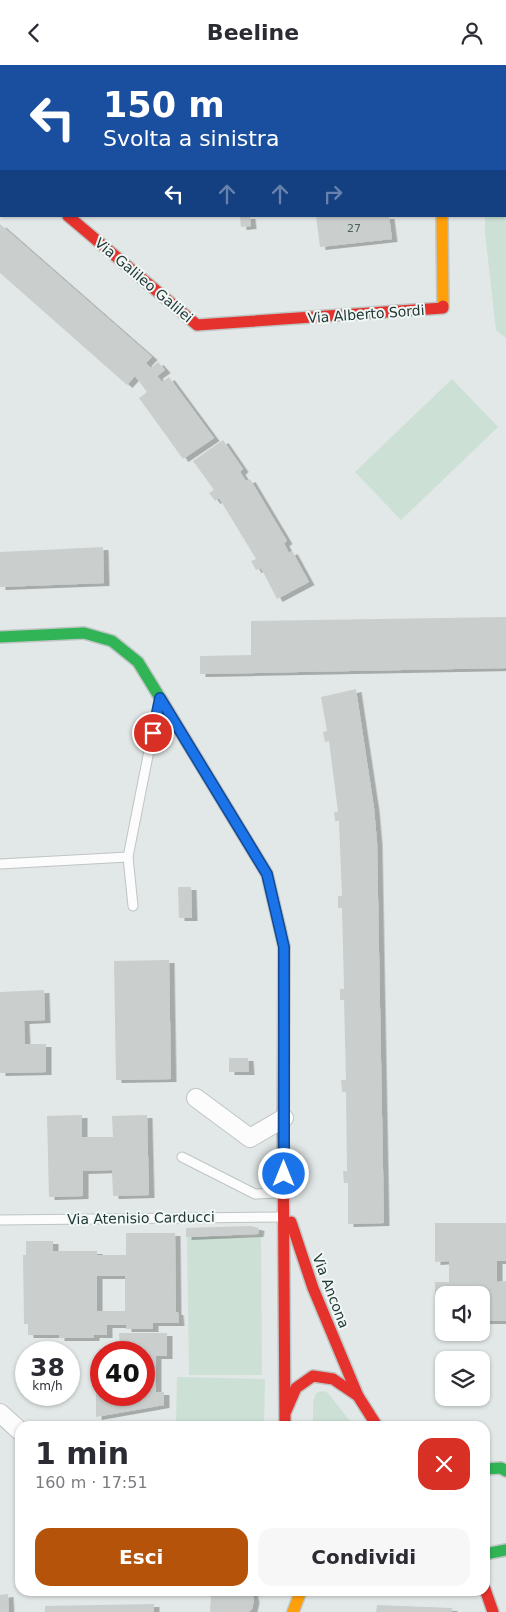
<!DOCTYPE html>
<html lang="it">
<meta charset="utf-8">
<style>
:root{--surface:#fff;--page:#f7f7f7;--text:#2b2b33;--muted:#7c7c81;--accent:#b45309}
body{margin:0;font-family:"DejaVu Sans",sans-serif;background:var(--page);color:var(--text);height:100vh;display:flex;flex-direction:column;font-size:19px;white-space:nowrap}
*{box-sizing:border-box;margin:0}
p{font-size:16px;color:var(--muted)}
.icon{flex:none;width:28px;height:28px;fill:none;stroke:currentColor;stroke-width:2;stroke-linecap:round;stroke-linejoin:round}
.map{position:relative;flex:1;overflow:hidden}
.sheet{position:absolute;left:15px;top:1356px;width:475px;height:175px;display:flex;flex-direction:column;background:var(--surface);border-radius:15px;box-shadow:0 1px 4px #0004}
.sheet>*{flex:none}
.hud{position:absolute;left:0px;top:0px;width:506px;height:152px;box-shadow:0 1px 4px #0004;background:#1a4fa0;color:#fff;overflow:hidden}
.controls{position:absolute;left:435px;top:1221px;display:grid;gap:10px}
.controls a{display:grid;place-items:center;width:55px;height:55px;border-radius:10px;background:var(--surface);box-shadow:0 1px 4px #0004;font-size:25px}
.speed{position:absolute;left:15px;top:1276px;display:flex;gap:10px;font-size:25px;font-weight:700;text-align:center}
.speed>*{display:grid;place-content:center;width:65px;height:65px;border-radius:50%;background:var(--surface);box-shadow:0 1px 4px #0004;line-height:1}
.speed small{font-size:12px;font-weight:400}
.speed .limit{border:8px solid #d22;background:#fff;color:#111}
.pin{position:absolute;display:grid;place-items:center;width:42px;height:42px;color:#fff;margin:-21px;border:2px solid #fff;border-radius:50%;box-shadow:0 1px 5px #0007}
.me{position:absolute;width:55px;margin:-28px;rotate:0deg;stroke-linejoin:round;filter:drop-shadow(0 0 4px #0008)}
.turn{display:flex;align-items:center;gap:18px;height:105px;padding:0 20px;font-size:22px}
.turn .icon{width:65px;height:65px;stroke-width:2.5}
.turn b{display:block;font-size:35px;line-height:42px}
.lanes{display:flex;align-items:center;height:48px;padding:0 20px;background:#0003;justify-content:center;gap:25px;direction:ltr}
.lanes .off{opacity:.35}
.round{display:grid;place-items:center;flex:none;width:52px;height:52px;border-radius:15px;background:var(--page)}
.head{display:flex;align-items:center;justify-content:space-between;height:85px;padding:0 20px}
h1{font-size:30px;font-weight:800;line-height:38px}
.primary-button{display:flex;gap:10px;margin-top:auto;padding:10px 20px}
.primary-button a{flex:1;height:58px;border-radius:15px;background:var(--accent);color:#fff;font-size:20px;font-weight:800;line-height:58px;text-align:center}
.primary-button a+a{background:var(--page);color:var(--text)}
header{display:flex;justify-content:space-between;align-items:center;height:65px;padding:0 20px;background:var(--surface);font-size:22px;font-weight:800}
.map>svg:first-child{display:block}
.green{fill:#cce0d6}
.building{fill:#cacfce;fill-rule:evenodd;filter:url(#shadow)}
.lines{fill:none;stroke-linecap:round;stroke-linejoin:round}
.lane-casing{stroke:#bfc4c4;stroke-width:11}
.street-casing{stroke:#bfc4c4;stroke-width:20}
.fast-casing{stroke:#bfc5c4;stroke-width:14}
.slow-casing{stroke:#bfc5c4;stroke-width:14}
.jam-casing{stroke:#bfc5c4;stroke-width:14}
.lane{stroke:#fbfcfb;stroke-width:9}
.street{stroke:#fbfcfb;stroke-width:18}
.fast{stroke:#30b455;stroke-width:11}
.slow{stroke:#ff9f0a;stroke-width:11}
.jam{stroke:#e5322d;stroke-width:11}
.route-casing{stroke:#114b97;stroke-width:12}
.route{stroke:#1a73e8;stroke-width:9}
.labels{text-anchor:middle;dominant-baseline:central;stroke-width:4;stroke-linejoin:round;paint-order:stroke}
.number-label{font-size:11px;fill:#4d5f5e}
.street-label{font-size:14px;fill:#223938;stroke:#f0f7f5}
</style>
<header><svg class="icon" aria-label="back" viewBox="0 0 24 24"><path d="M15 5l-7 7 7 7"/></svg>Beeline<svg class="icon" aria-label="person" viewBox="0 0 24 24"><circle cx="12" cy="8" r="4"/><path d="M4 21q1-7 8-7t8 7"/></svg></header>
<div class="map">
<svg width="506" height="1547" viewBox="0 0 506 1547">
<defs>
<filter id="shadow"><feDropShadow dx="5.5" dy="3" stdDeviation="0" flood-color="#0004"/></filter>
</defs>
<rect width="100%" height="100%" fill="#e2e8e7"/>
<g class="green">
<polygon points="484,0 506,0 506,273 496,265 485,168 485,151 505,151 505,1"/>
<polygon points="452,314 498,362 401,455 355,407"/>
<polygon points="187,1172 261,1172 262,1310 189,1310"/>
<polygon points="177,1312 265,1314 264,1361 176,1361"/>
<polygon points="323,1326 328,1328 354,1361 313,1361 313,1337 316,1328"/>
</g>
<g class="building">
<polygon points="240,151 250,151 251,161 241,162"/>
<polygon points="316,151 389,151 392,174 320,182"/>
<polygon points="0,159 152,292 146,298 151,303 158,297 165,305 157,311 162,317 169,312 214,373 183,394 139,333 147,327 135,311 127,320 0,208"/>
<polygon points="223,375 243,404 240,407 246,416 250,414 287,476 284,478 289,488 292,486 309,517 277,534 261,503 256,505 251,496 256,494 219,433 215,436 209,428 214,425 193,396"/>
<polygon points="103,482 104,518 0,522 0,487"/>
<polygon points="506,552 506,603 200,609 200,591 251,590 251,556"/>
<polygon points="356,624 374,743 377,777 384,1158 348,1159 348,1118 344,1118 343,1106 347,1106 346,1027 342,1027 341,1015 346,1015 344,935 340,935 340,924 344,924 342,843 338,843 338,831 342,831 339,756 335,756 334,747 338,747 329,676 325,677 323,667 327,666 321,632"/>
<polygon points="178,822 191,822 192,853 179,853"/>
<polygon points="169,895 171,1014 116,1015 114,896"/>
<polygon points="44,925 45,955 24,956 25,979 46,979 46,1007 0,1008 0,927"/>
<polygon points="229,993 248,993 249,1007 229,1007"/>
<polygon points="82,1050 82,1072 113,1072 112,1051 147,1050 149,1130 113,1131 112,1105 83,1106 83,1131 49,1132 47,1051"/>
<polygon points="435,1158 506,1158 506,1196 497,1196 497,1217 506,1216 506,1256 481,1256 481,1230 444,1230 444,1256 435,1256 435,1217 449,1217 449,1196 435,1197"/>
<polygon points="251,1161 259,1163 258,1169 186,1172 186,1163"/>
<path d="M 126,1168 L 175,1168 L 176,1247 L 178,1247 L 179,1258 L 153,1258 L 153,1264 L 126,1264 L 126,1260 L 107,1260 L 107,1270 L 94,1270 L 94,1273 L 59,1273 L 59,1270 L 28,1270 L 28,1259 L 24,1259 L 23,1190 L 26,1190 L 26,1176 L 53,1176 L 53,1186 L 97,1186 L 97,1190 L 126,1190 ZM 97,1211 L 125,1211 L 125,1246 L 97,1246 Z"/>
<polygon points="119,1268 167,1268 167,1291 156,1291 156,1327 164,1327 164,1340 96,1352 96,1288 101,1288 101,1330 144,1330 144,1288 120,1288"/>
<polygon points="213,1526 252,1526 254,1535 252,1544 249,1547 210,1547 211,1531"/>
<polygon points="8,1529 9,1547 0,1547 0,1530"/>
<polygon points="154,1539 154,1547 45,1547 45,1541"/>
<polygon points="377,1540 452,1543 452,1547 376,1547"/>
</g>
<g class="lines">
<g class="lane-casing">
<g id="lane">
<polyline points="0,799 128,792"/>
<polyline points="133,841 128,792 158,640"/>
<polyline points="182,1092 255,1129 281,1128"/>
<polyline points="0,1155 282,1152"/>
</g>
</g>
<g class="street-casing">
<g id="street">
<polyline points="442,1 443,0"/>
<polyline points="0,96 1,96"/>
<polyline points="196,1033 250,1073 284,1053"/>
<polyline points="0,1348 20,1366"/>
</g>
</g>
<g class="fast-casing">
<g id="fast">
<polyline points="0,572 84,568 112,576 138,597 162,636"/>
<polyline points="280,864 284,882 283,1070"/>
<polyline points="485,1404 501,1403 506,1406"/>
<polyline points="485,1489 506,1485"/>
</g>
</g>
<g class="slow-casing">
<g id="slow">
<polyline points="442,151 443,241"/>
<polyline points="293,1547 301,1526"/>
</g>
</g>
<g class="jam-casing">
<g id="jam">
<polyline points="68,151 197,260 443,243 443,241"/>
<polyline points="162,636 267,809 280,864"/>
<polyline points="283,1070 285,1361"/>
<polyline points="291,1157 313,1223 358,1331"/>
<polyline points="286,1346 296,1323 313,1311 333,1314 358,1331 377,1361"/>
<polyline points="485,1524 493,1547"/>
</g>
</g>
<use href="#lane" class="lane"/>
<use href="#street" class="street"/>
<use href="#fast" class="fast"/>
<use href="#slow" class="slow"/>
<use href="#jam" class="jam"/>
</g>
<g class="lines">
<g class="route-casing">
<polyline id="route" points="153,668 160,633 267,809 284,882 284,1109"/>
</g>
<use href="#route" class="route"/>
</g>
<g class="labels">
<g class="number-label">
<text x="354" y="163">27</text>
</g>
<g class="street-label">
<text transform="translate(144 215) rotate(40)">Via Galileo Galilei</text>
<text transform="translate(366 249) rotate(-4)">Via Alberto Sordi</text>
<text transform="translate(141 1153) rotate(-1)">Via Atenisio Carducci</text>
<text transform="translate(331 1226) rotate(69)">Via Ancona</text>
</g>
</g>
</svg>
<div class="controls">
<a><svg class="icon" aria-label="sound" viewBox="0 0 24 24"><path d="M4 9h4l5-4v14l-5-4H4zM17 9q2 3 0 6"/></svg></a>
<a><svg class="icon" aria-label="layers" viewBox="0 0 24 24"><path d="M12 4l9 5-9 5-9-5zM3 14l9 5 9-5"/></svg></a>
</div>
<div class="speed"><div>38<small>km/h</small></div><div class="limit">40</div></div>
<div class="pin" style="left:153px;top:668px;background:#d93025"><svg class="icon" aria-label="arrive" viewBox="0 0 24 24"><path d="M6 21V4h12l-3 4 3 4H6"/></svg></div>
<svg class="me" style="left:284px;top:1109px" viewBox="-20 -20 40 40"><circle r="17" fill="#1a73e8" stroke="#fff" stroke-width="3"/><path d="M0-11L8 9 0 5-8 9z" fill="#fff"/></svg>
<div class="hud">
<div class="turn"><svg class="icon" aria-label="left" viewBox="0 0 24 24"><path d="M17 20v-9H6M10 6l-5 5 5 5"/></svg><div><b>150 m</b>Svolta a sinistra</div></div>
<div class="lanes"><svg class="icon" aria-label="left" viewBox="0 0 24 24"><path d="M17 20v-9H6M10 6l-5 5 5 5"/></svg><svg class="icon off" aria-label="ahead" viewBox="0 0 24 24"><path d="M12 20V5M6 11l6-6 6 6"/></svg><svg class="icon off" aria-label="ahead" viewBox="0 0 24 24"><path d="M12 20V5M6 11l6-6 6 6"/></svg><svg class="icon off" aria-label="right" viewBox="0 0 24 24"><path d="M7 20v-9h11M14 6l5 5-5 5"/></svg></div>
</div>
<section class="sheet">
<div class="head"><div><h1>1 min</h1><p>160 m · 17:51</p></div><a class="round" style="background:#d93025;color:#fff"><svg class="icon" aria-label="close" viewBox="0 0 24 24"><path d="M6 6l12 12M18 6L6 18"/></svg></a></div>
<div class="primary-button"><a>Esci</a><a>Condividi</a></div>
</section>
</div>
